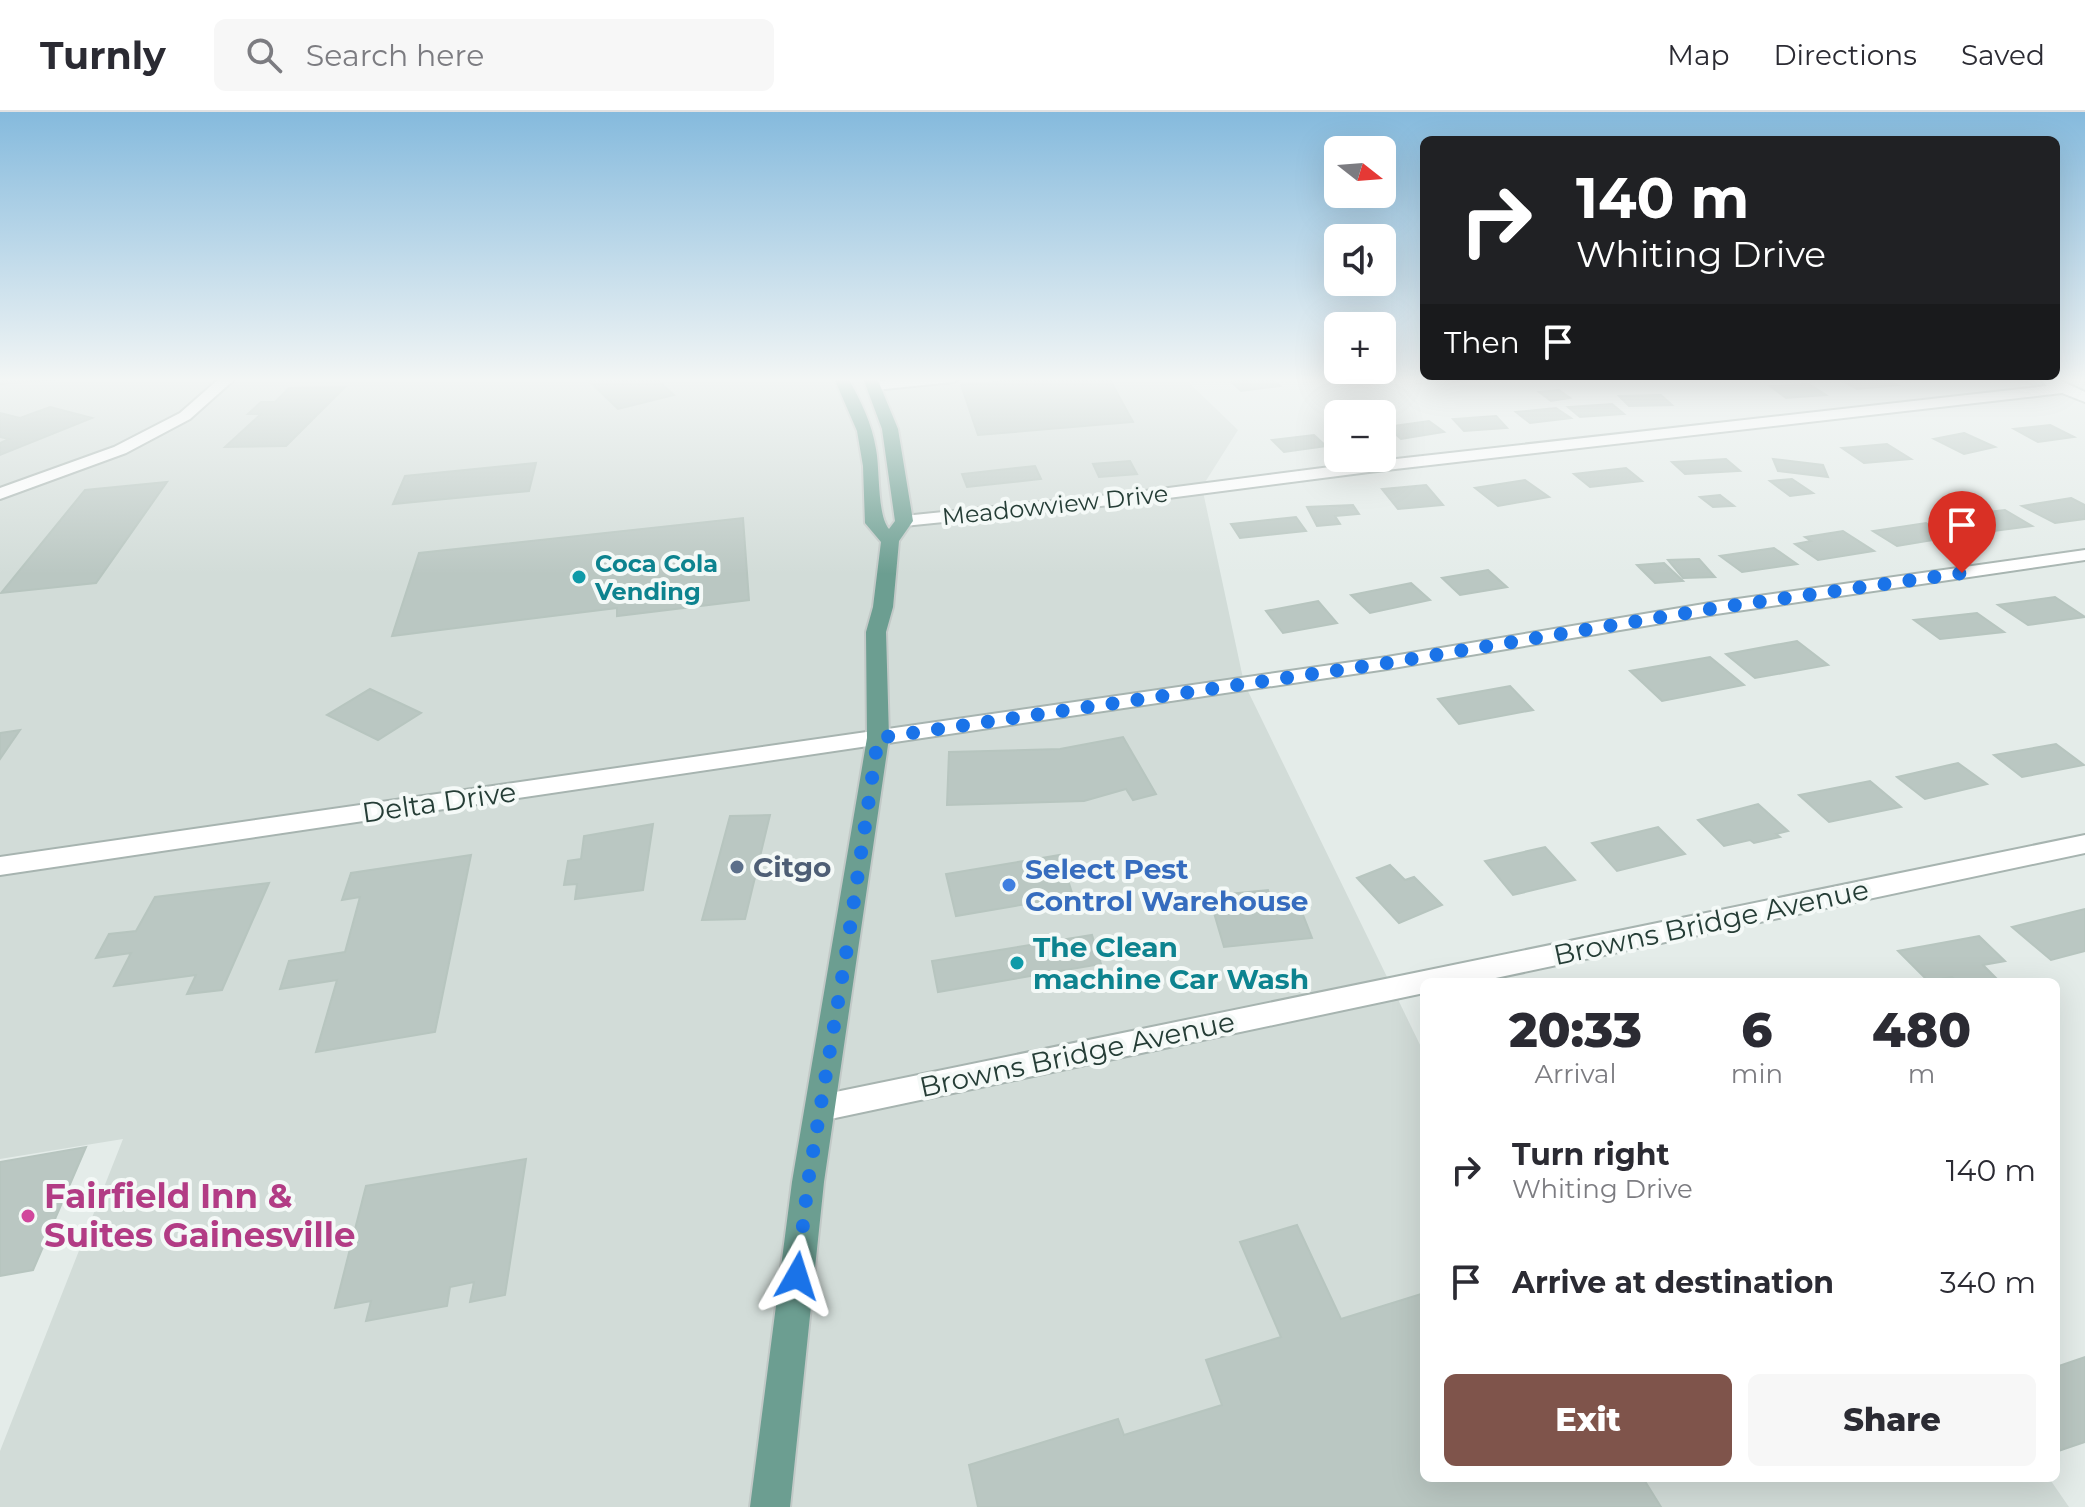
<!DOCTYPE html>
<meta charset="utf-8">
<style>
:root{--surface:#fff;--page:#f7f7f7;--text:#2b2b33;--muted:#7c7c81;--line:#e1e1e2;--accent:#7f544b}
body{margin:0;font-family:Montserrat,sans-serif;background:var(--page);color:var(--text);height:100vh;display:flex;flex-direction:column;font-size:30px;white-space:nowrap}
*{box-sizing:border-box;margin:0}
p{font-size:26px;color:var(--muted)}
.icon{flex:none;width:44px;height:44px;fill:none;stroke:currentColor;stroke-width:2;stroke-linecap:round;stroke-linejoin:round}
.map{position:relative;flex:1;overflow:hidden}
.panel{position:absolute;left:1420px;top:866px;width:640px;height:504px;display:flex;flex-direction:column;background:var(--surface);border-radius:12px;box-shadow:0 8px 32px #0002}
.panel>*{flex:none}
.guide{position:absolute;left:1420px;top:24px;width:640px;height:244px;border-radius:12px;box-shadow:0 8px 32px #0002;background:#202124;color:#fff;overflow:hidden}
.needle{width:52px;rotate:107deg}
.buttons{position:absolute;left:1324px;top:24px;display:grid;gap:16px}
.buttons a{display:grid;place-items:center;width:72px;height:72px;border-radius:12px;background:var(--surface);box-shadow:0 8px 32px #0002;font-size:40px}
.pin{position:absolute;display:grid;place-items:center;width:68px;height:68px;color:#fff;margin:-82px -34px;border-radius:50% 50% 50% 0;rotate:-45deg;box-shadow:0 0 8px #0007}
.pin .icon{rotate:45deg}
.me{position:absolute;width:88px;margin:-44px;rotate:6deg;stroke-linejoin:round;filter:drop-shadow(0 0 6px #0008)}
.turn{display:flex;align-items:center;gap:28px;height:168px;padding:0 24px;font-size:36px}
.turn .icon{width:104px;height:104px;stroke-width:2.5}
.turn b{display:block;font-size:56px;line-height:68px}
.then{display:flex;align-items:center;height:76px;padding:0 24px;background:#0003;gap:16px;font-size:30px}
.eta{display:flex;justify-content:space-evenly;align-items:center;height:136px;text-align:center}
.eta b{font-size:48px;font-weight:800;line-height:56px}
.action{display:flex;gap:16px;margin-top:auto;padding:16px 24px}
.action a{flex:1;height:92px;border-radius:12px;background:var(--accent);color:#fff;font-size:32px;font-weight:800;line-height:92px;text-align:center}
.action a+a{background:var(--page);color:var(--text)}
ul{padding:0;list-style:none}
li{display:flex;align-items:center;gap:24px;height:112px;padding:0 24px}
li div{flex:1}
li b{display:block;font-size:30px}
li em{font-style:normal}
header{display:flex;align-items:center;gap:48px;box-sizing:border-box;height:112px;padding:0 40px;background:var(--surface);border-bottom:2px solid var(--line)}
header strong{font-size:38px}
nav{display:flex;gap:44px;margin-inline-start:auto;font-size:28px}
.search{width:560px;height:72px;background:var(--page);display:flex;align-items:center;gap:20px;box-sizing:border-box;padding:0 28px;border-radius:12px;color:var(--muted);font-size:30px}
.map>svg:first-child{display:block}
.built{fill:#d2dcd8}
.building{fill:#bac7c2;stroke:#b7c5bf;stroke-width:2}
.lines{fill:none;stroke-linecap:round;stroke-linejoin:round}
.minor-casing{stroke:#a7b4b0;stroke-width:4}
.primary-casing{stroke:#c2c9c7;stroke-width:4}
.minor{fill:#fff;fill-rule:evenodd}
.primary{fill:#6c9e91;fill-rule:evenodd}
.route{stroke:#1a73e8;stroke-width:14;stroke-dasharray:0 25.2}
.culture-dot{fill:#0f9aa8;stroke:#f4f9f7;stroke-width:3}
.service-dot{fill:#5c6f8a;stroke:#f4f9f7;stroke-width:3}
.shop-dot{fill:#3f7fe0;stroke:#f4f9f7;stroke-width:3}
.hotel-dot{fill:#d1479c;stroke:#f4f9f7;stroke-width:3}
.labels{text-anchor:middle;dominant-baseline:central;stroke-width:8;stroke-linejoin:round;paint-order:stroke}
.far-street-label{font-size:24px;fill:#253d36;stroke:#f4f9f7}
.far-culture-label{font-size:24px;font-weight:bold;fill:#0d838f;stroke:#f4f9f7;text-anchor:start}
.street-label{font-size:28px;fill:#253d36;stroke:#f4f9f7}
.service-label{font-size:28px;font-weight:bold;fill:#4e5e75;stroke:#f4f9f7;text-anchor:start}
.shop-label{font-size:28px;font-weight:bold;fill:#366cbe;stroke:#f4f9f7;text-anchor:start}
.culture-label{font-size:28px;font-weight:bold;fill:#0d838f;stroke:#f4f9f7;text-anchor:start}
.near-hotel-label{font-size:34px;font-weight:bold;fill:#b23c85;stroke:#f4f9f7;text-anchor:start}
</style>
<header>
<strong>Turnly</strong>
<div class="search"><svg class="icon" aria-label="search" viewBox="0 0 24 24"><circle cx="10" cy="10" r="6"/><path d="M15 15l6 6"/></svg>Search here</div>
<nav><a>Map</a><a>Directions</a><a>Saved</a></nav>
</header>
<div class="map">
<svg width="2085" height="1395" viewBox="0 0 2085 1395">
<rect width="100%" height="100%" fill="#e4ece9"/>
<polygon class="built" points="0,266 1184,266 1238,318 1202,375 1244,571 1424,941 1424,1366 2049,1366 2069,1395 0,1395 0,1339 123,1027 0,1047"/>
<g class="building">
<polygon points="0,266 75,266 0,272"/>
<polygon points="586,266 655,266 674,283 618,297"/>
<polygon points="1047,266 1109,266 1133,310 978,323 961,273"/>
<polygon points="1258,266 1271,266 1280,274 1241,279 1231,270"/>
<polygon points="1413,266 1491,266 1492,267 1417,271"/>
<polygon points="1837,266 1886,266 1898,273 1857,277"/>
<polygon points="1809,272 1826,283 1786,286 1770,274"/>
<polygon points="345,275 286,334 225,335 261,302 248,302 261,290 275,290 289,276"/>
<polygon points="1559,278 1570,286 1551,289 1539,280"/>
<polygon points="1661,283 1672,293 1629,294 1619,284"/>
<polygon points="1612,292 1624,302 1580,305 1568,295"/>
<polygon points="50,295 92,306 0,343 0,331 9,327 0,325 0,301 20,306"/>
<polygon points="1556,296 1571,306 1530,311 1516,300"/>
<polygon points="1496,304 1507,316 1464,319 1453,307"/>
<polygon points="1429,309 1444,320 1401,327 1387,315"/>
<polygon points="2050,313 2074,325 2038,330 2014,317"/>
<polygon points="1964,321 1995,335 1964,342 1934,327"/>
<polygon points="1314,323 1326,334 1284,340 1272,328"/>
<polygon points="1887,332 1911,347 1864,351 1842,336"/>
<polygon points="1726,347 1740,359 1685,362 1672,350"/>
<polygon points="1773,347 1823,353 1828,365 1778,359"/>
<polygon points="1130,349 1137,362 1099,365 1093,352"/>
<polygon points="536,351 529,379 393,392 405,364"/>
<polygon points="1035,354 1041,367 967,375 962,362"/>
<polygon points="1626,356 1642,369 1590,375 1574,362"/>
<polygon points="1792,367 1813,381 1790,384 1770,369"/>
<polygon points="1525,368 1549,385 1498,394 1475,376"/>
<polygon points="167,370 96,471 1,481 85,378"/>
<polygon points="1426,373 1443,393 1398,397 1382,377"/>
<polygon points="1720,383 1734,394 1713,395 1700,385"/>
<polygon points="2071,386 2085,393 2085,407 2055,411 2022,394"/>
<polygon points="1353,393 1359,402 1335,404 1340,412 1317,414 1307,395"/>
<polygon points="2005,398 2032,414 1978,421 1952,404"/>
<polygon points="1296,405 1306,419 1240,426 1231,412"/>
<polygon points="743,406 749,488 617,504 617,496 392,524 419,441"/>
<polygon points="1926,411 1951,425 1897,434 1873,419"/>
<polygon points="1843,419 1874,439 1818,448 1795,432 1811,429 1805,425"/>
<polygon points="1774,436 1797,452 1742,460 1720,444"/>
<polygon points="1699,447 1715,465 1683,466 1668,448"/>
<polygon points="1664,451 1683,469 1655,471 1637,453"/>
<polygon points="1488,458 1507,475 1460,483 1442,466"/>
<polygon points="1411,471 1430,488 1370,501 1351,483"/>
<polygon points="2055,485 2085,505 2028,513 1998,493"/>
<polygon points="1318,489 1337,511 1283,521 1266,499"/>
<polygon points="1977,501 2004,520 1940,527 1914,508"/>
<polygon points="1797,529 1828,553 1755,566 1726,542"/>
<polygon points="1710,545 1744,573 1662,589 1630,559"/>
<polygon points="1510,574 1533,598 1459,612 1438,587"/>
<polygon points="370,577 421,601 378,628 327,603"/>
<polygon points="20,618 0,647 0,621"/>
<polygon points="1123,625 1156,682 1133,688 1126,677 1084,689 947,693 949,640 1060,637"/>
<polygon points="2056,632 2084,653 2022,665 1994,643"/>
<polygon points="1958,651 1987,672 1925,687 1897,665"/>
<polygon points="1870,669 1901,695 1829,710 1799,683"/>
<polygon points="1758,692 1788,719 1776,722 1780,725 1754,731 1750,728 1724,734 1698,708"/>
<polygon points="770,703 745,807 702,808 730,704"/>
<polygon points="653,712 643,778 575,787 577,772 564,773 568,749 581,747 584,724"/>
<polygon points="1658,715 1685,742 1617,759 1592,731"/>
<polygon points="1545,735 1575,768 1513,783 1485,749"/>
<polygon points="471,743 435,920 316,940 337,868 280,877 289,849 345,840 360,785 342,788 351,761"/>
<polygon points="1060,743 1073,784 956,804 946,762"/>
<polygon points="1390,753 1405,768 1414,765 1442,793 1399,811 1357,766"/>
<polygon points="269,771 222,878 187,882 196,863 114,874 131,841 96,846 109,822 136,819 155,785"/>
<polygon points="1268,778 1272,792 1298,790 1312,826 1224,835 1214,801 1233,800 1227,782"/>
<polygon points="2085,797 2085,839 2051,848 2012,815"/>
<polygon points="1092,823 1101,852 938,880 932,849"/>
<polygon points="1979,824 2005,849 1983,853 2000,870 1957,870 1952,865 1928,869 1898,839"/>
<polygon points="86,1035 33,1158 0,1164 0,1050"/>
<polygon points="526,1047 505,1183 470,1190 474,1170 450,1175 447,1194 366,1209 371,1189 335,1196 366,1074"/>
<polygon points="1297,1113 1341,1207 1424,1181 1424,1366 1643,1366 1661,1395 978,1395 969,1353 1118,1307 1124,1323 1222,1293 1206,1248 1281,1225 1240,1130"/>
<polygon points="2085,1245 2085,1330 2058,1339 2056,1255"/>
</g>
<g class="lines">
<g class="minor-casing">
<g id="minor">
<polygon points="220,266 236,266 190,307 126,341 0,387 0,376 114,335 180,301"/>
<polygon points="907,266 960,266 953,270 875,278 868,274 875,270"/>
<polygon points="2044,266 2055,266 2085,280 2085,290 2062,281 1369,360 1130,391 904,414 895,409 904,404 1130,381 1369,350 2047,274 2042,269"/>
<polygon points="2085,438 2085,448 1716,502 1387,557 0,763 0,745 1387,545 1716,490"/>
<polygon points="2085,723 2085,741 1477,870 1424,870 1424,881 821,1009 810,1006 806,996 810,986 821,983"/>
</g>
</g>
<g class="primary-casing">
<path id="primary" d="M 834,266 L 848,266 C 861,289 872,312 876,337 C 880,358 877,403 889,417 L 895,409 L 882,317 L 863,266 L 877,266 L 898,317 L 913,409 L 899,429 L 893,495 L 886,520 L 889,626 L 824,1070 L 790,1395 L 750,1395 L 792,1070 L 867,626 L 866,520 L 873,495 L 881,430 L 865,411 L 863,354 L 857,319 Z"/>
</g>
<use href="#minor" class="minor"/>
<use href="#primary" class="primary"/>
</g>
<linearGradient id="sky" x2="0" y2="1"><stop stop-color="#85badd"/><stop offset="0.58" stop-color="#f3f6f5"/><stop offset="1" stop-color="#f3f6f5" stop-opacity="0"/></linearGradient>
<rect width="2085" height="462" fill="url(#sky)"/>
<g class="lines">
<polyline class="route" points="797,1164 808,1070 847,836 878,626 1387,551 1716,496 1962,461"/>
</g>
<g class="culture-dot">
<circle cx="579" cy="465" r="8"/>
<circle cx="1017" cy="851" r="8"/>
</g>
<circle class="service-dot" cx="737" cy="755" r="8"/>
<circle class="shop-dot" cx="1009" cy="773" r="8"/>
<circle class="hotel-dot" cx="28" cy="1104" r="8"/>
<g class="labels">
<g class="far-street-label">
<text transform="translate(1055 393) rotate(-6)">Meadowview Drive</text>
</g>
<g class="far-culture-label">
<text x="595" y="451">Coca Cola<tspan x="595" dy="28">Vending</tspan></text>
</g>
<g class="street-label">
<text transform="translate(439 690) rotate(-8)">Delta Drive</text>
<text transform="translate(1711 810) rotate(-12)">Browns Bridge Avenue</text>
<text transform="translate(1077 942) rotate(-12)">Browns Bridge Avenue</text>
</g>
<g class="service-label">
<text x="753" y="755">Citgo</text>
</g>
<g class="shop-label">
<text x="1025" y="757">Select Pest<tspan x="1025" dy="32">Control Warehouse</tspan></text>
</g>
<g class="culture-label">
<text x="1033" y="835">The Clean<tspan x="1033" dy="32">machine Car Wash</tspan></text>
</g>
<g class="near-hotel-label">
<text x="44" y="1084">Fairfield Inn &amp;<tspan x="44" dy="39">Suites Gainesville</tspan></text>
</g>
</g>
</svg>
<div class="buttons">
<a><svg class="needle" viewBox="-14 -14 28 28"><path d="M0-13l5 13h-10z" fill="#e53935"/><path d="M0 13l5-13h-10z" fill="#7c7c81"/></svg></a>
<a><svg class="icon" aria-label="sound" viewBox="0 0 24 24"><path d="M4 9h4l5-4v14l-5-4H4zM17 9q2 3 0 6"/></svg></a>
<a>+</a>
<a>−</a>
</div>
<div class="pin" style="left:1962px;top:461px;background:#d93025"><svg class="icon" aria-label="arrive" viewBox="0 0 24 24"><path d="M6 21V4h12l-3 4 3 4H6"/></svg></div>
<svg class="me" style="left:797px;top:1164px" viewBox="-20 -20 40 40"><path d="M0-17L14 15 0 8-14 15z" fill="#1a73e8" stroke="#fff" stroke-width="4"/></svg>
<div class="guide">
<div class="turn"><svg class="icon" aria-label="right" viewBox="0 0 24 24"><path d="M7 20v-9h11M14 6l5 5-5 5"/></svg><div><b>140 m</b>Whiting Drive</div></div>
<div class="then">Then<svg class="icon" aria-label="arrive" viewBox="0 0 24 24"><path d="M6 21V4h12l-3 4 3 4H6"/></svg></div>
</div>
<section class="panel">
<div class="eta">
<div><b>20:33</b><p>Arrival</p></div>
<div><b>6</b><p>min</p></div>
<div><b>480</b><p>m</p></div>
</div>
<ul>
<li><svg class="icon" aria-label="right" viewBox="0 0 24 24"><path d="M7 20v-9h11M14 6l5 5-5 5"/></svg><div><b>Turn right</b><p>Whiting Drive</p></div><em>140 m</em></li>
<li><svg class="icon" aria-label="arrive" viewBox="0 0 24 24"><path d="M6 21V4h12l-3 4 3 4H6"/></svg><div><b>Arrive at destination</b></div><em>340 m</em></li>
</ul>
<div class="action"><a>Exit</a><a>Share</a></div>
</section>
</div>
